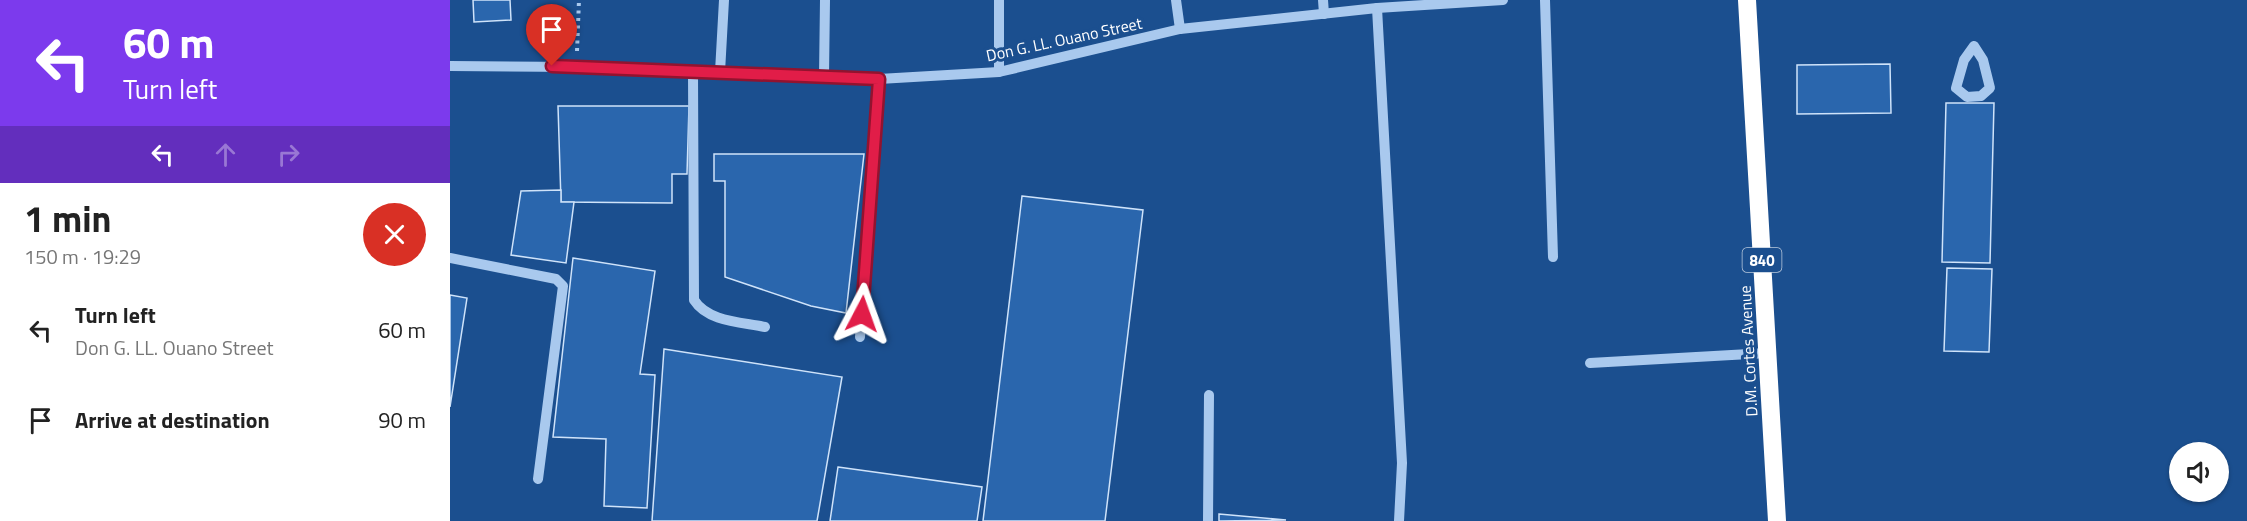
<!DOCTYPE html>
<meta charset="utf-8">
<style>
:root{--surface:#fff;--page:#f2f2f2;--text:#222;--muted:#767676}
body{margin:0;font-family:"Titillium Web",sans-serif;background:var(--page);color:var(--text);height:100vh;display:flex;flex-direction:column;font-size:22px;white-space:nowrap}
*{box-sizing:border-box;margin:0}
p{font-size:20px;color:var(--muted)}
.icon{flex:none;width:33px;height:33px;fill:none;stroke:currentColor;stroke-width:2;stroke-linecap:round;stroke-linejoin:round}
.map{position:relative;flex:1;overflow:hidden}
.sheet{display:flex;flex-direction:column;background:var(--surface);width:450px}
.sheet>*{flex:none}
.guide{background:#7c3aed;color:#fff;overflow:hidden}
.buttons{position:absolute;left:1719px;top:442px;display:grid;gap:12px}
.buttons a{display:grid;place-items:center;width:60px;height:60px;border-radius:50%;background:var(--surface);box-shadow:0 2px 4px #0004;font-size:30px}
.pin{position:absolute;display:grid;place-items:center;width:51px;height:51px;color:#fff;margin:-62px -26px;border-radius:50% 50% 50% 0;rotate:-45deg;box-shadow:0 0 6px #0007}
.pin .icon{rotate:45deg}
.me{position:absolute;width:66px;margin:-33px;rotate:4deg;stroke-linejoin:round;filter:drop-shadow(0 0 4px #0008)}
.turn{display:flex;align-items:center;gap:21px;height:126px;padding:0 24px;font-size:27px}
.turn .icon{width:78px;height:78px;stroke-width:2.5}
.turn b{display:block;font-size:42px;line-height:51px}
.lanes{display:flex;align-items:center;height:57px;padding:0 24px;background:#0003;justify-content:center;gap:30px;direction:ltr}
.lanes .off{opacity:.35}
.round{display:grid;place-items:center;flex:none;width:63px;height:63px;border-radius:32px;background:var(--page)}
.headline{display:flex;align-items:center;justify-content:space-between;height:102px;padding:0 24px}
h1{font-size:36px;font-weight:700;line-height:45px}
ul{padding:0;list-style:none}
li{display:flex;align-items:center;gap:18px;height:90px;padding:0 24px}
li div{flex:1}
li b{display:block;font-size:22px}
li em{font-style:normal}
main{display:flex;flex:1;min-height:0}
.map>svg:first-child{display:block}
.building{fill:#2a66ad;stroke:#cfe3fa;stroke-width:1.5}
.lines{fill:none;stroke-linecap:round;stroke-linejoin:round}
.path{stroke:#a9c9ee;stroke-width:4;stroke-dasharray:3 4.5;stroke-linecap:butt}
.minor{stroke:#a9c9ee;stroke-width:10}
.highway{stroke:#fff;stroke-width:18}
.route-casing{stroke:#92132f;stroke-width:15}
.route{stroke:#e11d48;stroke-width:10}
.labels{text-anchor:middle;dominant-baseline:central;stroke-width:6;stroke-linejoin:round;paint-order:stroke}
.shield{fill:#1b4f8f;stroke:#bbcadd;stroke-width:1.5}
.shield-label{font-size:15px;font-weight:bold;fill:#fff}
.street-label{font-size:16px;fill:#fff;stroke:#1b4f8f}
</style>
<main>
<section class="sheet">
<div class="guide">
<div class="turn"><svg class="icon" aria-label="left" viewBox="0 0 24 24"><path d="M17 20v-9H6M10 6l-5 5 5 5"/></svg><div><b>60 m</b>Turn left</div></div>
<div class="lanes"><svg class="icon" aria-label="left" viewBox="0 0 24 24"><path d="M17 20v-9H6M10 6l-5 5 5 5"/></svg><svg class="icon off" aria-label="ahead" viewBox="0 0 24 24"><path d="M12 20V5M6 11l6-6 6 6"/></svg><svg class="icon off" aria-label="right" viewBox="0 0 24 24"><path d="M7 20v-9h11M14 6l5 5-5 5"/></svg></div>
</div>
<div class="headline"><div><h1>1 min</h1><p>150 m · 19:29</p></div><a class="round" style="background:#d93025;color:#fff"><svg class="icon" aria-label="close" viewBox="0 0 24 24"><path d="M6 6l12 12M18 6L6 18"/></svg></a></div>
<ul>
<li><svg class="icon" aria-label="left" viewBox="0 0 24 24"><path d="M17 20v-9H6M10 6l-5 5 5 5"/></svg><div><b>Turn left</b><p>Don G. LL. Ouano Street</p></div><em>60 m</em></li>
<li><svg class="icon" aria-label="arrive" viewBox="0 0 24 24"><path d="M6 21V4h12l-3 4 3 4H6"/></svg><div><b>Arrive at destination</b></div><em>90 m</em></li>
</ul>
</section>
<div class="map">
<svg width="1797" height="521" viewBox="0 0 1797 521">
<rect width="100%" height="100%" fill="#1b4f8f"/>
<g class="building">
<polygon points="23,0 60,0 61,20 24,22"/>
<polygon points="1440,64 1441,113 1347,114 1347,65"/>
<polygon points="1496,103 1544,103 1540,263 1492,262"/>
<polygon points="108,106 239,106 237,174 222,174 222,203 111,202"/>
<polygon points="264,154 414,154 396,313 361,306 275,277 275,181 264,181"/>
<polygon points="111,190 111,202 124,202 116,263 61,255 71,191"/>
<polygon points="572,196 693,210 655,521 533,521"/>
<polygon points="123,258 205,271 190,374 205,375 197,508 154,506 156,439 103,437"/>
<polygon points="1497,268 1542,269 1539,352 1494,351"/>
<polygon points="0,295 17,298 0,407"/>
<polygon points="214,349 392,377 367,521 202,521"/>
<polygon points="388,467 532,487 527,521 380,521"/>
<polygon points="769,514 836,520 769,521"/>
</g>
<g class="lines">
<polyline class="path" points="127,51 129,0"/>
<g class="minor">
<polyline points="549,0 549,72"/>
<polyline points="726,0 730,29"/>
<polyline points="873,0 874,14"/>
<polyline points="1095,0 1103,257"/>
<polyline points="927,8 952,463 949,521"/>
<polygon points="1524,46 1533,60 1540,88 1531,96 1517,97 1506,88 1514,60"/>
<polyline points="0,66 126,67 429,79 549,72 730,29 927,8 1053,0"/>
<path d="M 243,72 L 244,300 C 258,322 292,322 315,327"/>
<polyline points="270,72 274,0"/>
<polyline points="374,76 375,0"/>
<polyline points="0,258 106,279 113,286 88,479"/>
<polyline points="410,337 429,79"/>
<polyline points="1140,363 1317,353"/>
<polyline points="758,521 759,395"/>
</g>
<polyline class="highway" points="1297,0 1327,521"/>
</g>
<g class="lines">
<g class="route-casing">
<polyline id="route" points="102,66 429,79 412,314"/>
</g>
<use href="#route" class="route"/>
</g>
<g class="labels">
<rect class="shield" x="1292.5" y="248" width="39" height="24" rx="4.5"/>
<g class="shield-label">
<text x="1312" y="260">840</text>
</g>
<g class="street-label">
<text transform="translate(614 39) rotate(-12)">Don G. LL. Ouano Street</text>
<text transform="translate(1298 351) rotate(-93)">D.M. Cortes Avenue</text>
</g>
</g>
</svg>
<div class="buttons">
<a><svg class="icon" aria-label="sound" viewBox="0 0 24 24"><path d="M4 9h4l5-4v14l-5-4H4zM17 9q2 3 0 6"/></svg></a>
</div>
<div class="pin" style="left:102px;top:66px;background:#d93025"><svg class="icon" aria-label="arrive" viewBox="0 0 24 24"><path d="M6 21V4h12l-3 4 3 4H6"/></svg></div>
<svg class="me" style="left:412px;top:314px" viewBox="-20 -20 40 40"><path d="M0-17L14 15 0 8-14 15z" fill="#e11d48" stroke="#fff" stroke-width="4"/></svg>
</div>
</main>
